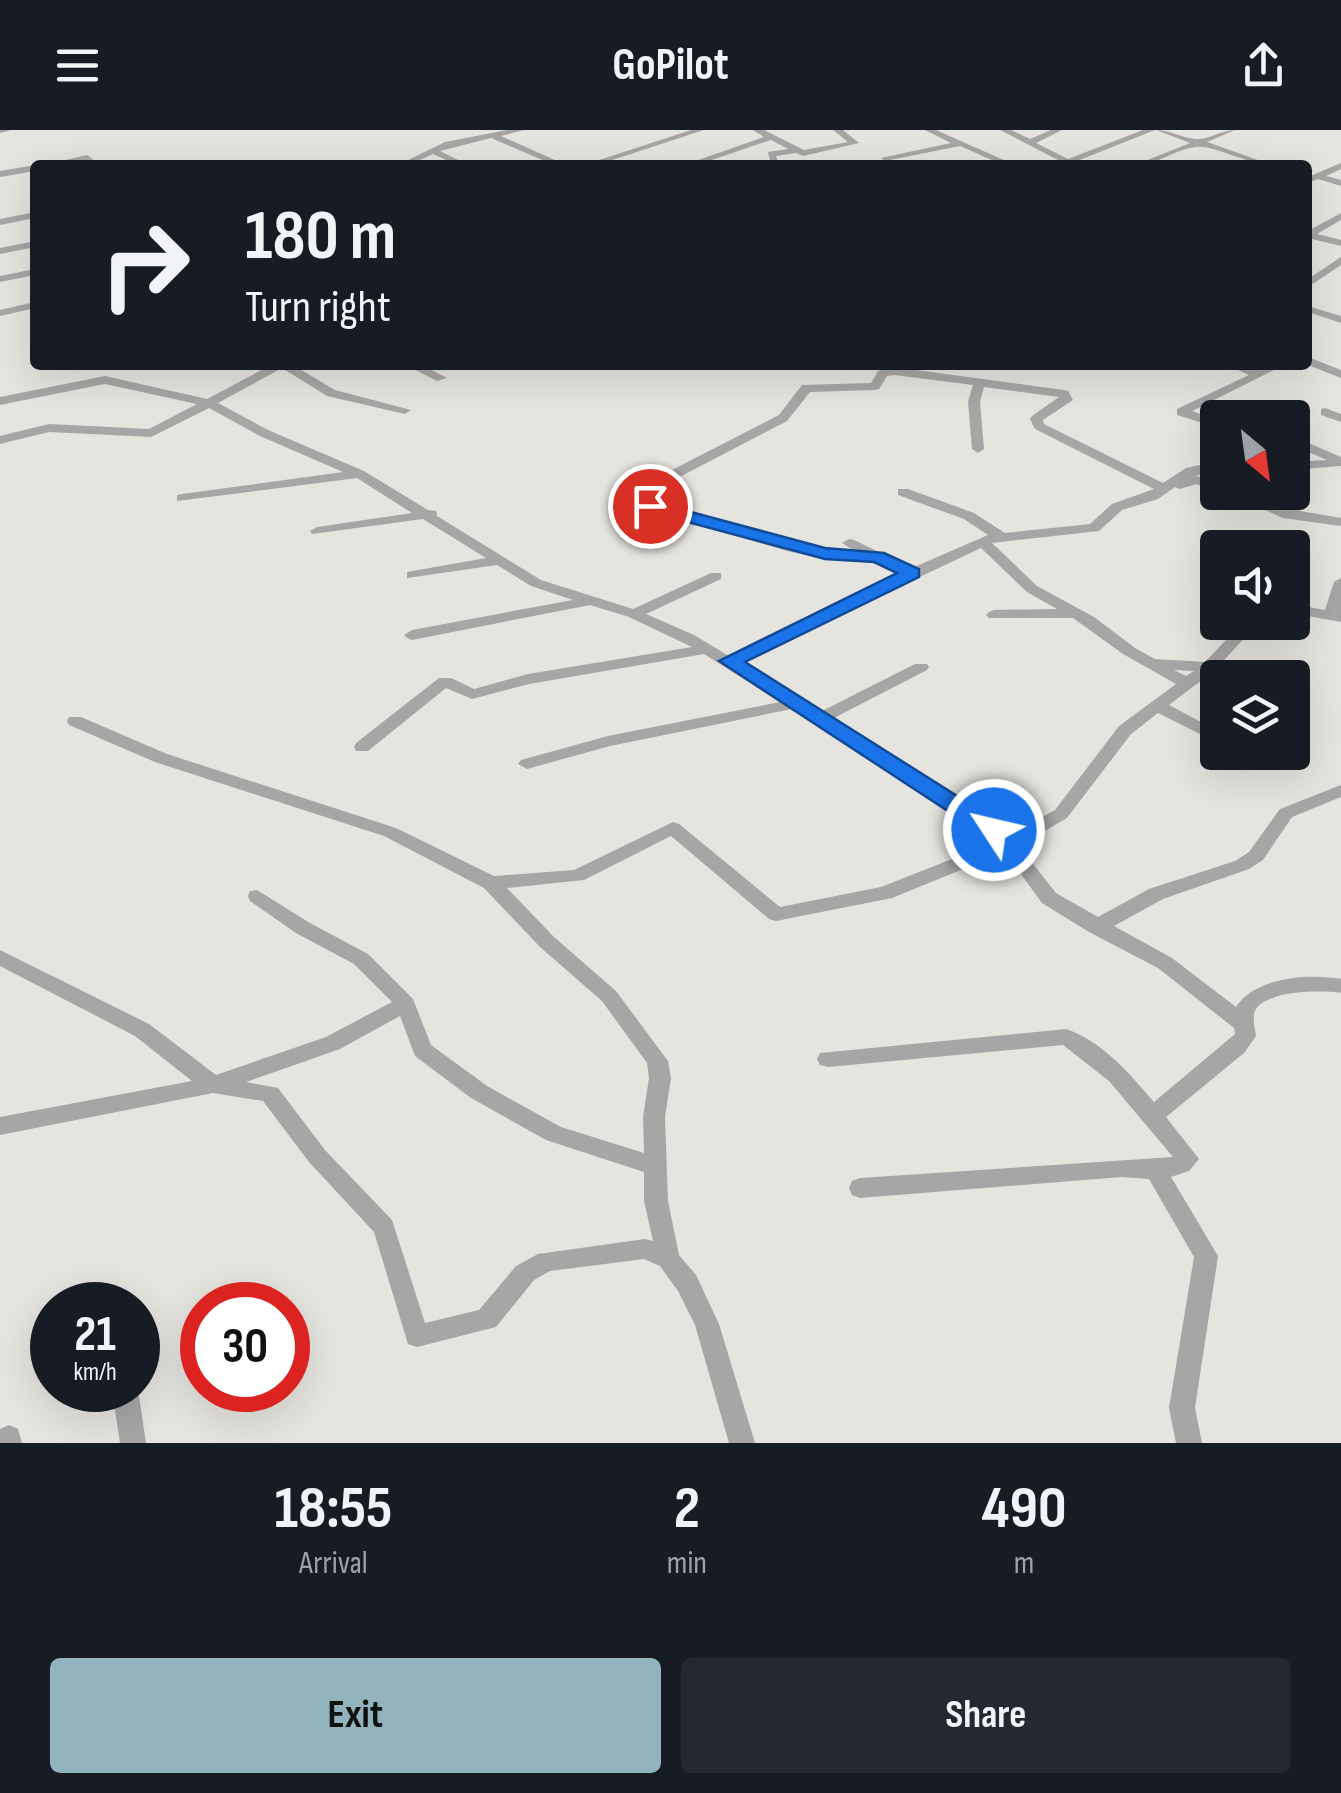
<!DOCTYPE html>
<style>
:root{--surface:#171b24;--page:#242831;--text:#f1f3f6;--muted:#9ea1a6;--accent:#92b2bc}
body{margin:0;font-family:"Sofia Sans Condensed",sans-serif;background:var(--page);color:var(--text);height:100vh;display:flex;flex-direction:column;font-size:38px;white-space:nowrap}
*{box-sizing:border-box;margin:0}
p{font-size:32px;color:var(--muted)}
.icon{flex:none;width:55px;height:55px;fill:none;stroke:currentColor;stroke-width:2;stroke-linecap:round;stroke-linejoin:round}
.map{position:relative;height:1313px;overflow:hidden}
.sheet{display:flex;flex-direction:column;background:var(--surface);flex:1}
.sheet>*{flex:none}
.hud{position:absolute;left:30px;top:30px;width:1282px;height:210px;border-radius:10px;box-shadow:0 10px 40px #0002;background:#171b24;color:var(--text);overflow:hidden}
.needle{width:65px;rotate:151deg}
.tools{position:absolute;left:1200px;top:270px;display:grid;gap:20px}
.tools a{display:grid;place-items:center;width:110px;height:110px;border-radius:10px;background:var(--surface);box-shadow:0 10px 40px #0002;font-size:50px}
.speed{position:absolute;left:30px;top:1152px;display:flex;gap:20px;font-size:50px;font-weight:700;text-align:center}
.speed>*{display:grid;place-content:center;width:130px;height:130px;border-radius:50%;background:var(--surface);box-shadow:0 10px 40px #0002;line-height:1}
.speed small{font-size:25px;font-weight:400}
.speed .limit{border:15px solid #d22;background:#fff;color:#111}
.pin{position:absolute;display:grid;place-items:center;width:85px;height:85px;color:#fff;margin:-42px;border:5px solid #fff;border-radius:50%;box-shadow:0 2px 10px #0007}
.me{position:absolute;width:110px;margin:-55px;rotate:305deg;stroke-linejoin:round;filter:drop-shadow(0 0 8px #0008)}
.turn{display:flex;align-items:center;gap:35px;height:210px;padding:0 50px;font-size:45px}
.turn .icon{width:130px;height:130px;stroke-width:2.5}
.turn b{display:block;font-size:70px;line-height:85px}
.eta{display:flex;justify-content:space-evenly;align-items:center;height:170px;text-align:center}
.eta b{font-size:60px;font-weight:700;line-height:70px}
.cta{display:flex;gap:20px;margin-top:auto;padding:20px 50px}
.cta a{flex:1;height:115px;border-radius:10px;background:var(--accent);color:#111;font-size:40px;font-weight:700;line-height:115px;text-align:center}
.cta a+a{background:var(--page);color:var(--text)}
header{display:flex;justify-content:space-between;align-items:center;height:130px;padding:0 50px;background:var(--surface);font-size:45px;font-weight:700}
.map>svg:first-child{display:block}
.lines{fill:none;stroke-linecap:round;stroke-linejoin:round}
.minor{fill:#a8a5a6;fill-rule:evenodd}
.route{fill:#1a73e8;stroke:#114b97;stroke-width:2.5}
</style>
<header><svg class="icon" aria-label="menu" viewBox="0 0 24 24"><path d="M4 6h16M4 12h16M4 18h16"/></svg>GoPilot<svg class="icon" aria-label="share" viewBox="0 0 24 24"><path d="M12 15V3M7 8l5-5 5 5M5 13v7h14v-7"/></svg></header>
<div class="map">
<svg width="1341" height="1313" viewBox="0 0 1341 1313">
<rect width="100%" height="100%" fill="#e6e4de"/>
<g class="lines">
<g class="minor">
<polygon points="0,0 11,0 0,3"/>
<polygon points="507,0 524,0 501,6 566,35 554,35 491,8 440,21 468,35 457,35 433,24 409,35 398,35 445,12"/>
<polygon points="691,0 704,0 597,35 584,35"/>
<polygon points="753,0 764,0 804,20 848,12 833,0 843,0 859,13 803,26 796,23 776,26 779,35 771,35 768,22 788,19 771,10 697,35 684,35 764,7"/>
<polygon points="925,0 936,0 1015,35 1003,35 960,16 885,31 881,28 951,13"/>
<polygon points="1000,0 1011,0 1030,9 1051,0 1062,0 1036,13 1068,29 1143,0 1155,0 1067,35 1055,35 1060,31"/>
<path d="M 1156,0 C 1170,0 1182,8 1196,9 C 1208,10 1222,0 1235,0 L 1207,12 L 1272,35 C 1249,35 1213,14 1195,17 C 1174,20 1157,35 1135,35 L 1190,13 Z"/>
<polygon points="87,25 100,35 90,35 85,31 44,35"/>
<polygon points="1341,33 1341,39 1326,46 1341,50 1341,56 1318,49 1308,53 1308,47"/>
<polygon points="35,35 35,41 0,47 0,41"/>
<polygon points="35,82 35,88 0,95 0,89"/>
<polygon points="1341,83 1341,90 1317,104 1341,110 1341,116 1308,108 1308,101"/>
<polygon points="35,111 35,117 0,124 0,118"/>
<polygon points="1341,127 1341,135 1308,157 1308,149"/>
<polygon points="35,139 35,145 0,152 0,146"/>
<polygon points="35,172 35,178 0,186 0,180"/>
<polygon points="1308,176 1341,186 1341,193 1308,182"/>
<polygon points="1308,227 1341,240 1341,248 1308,235"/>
<path d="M 271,235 L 293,235 L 335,260 L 411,280 L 405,284 L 327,266 L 282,238 L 218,273 L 268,300 L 364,341 L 428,380 L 436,381 L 437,386 L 541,450 L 633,479 L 711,443 L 721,443 L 721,449 L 646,484 L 694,505 L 729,526 L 900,443 L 876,431 L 821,428 L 787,421 L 645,379 L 632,372 L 629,364 L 631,361 L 779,285 L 802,255 L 871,253 L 878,241 L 894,237 L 1064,260 L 1068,261 L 1073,270 L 1043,290 L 1044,294 L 1163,353 L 1186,338 L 1218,331 L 1218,339 L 1189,348 L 1197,346 L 1218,353 L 1218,362 L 1196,354 L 1180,359 L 1175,357 L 1158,369 L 1122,380 L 1099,401 L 992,413 L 1037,456 L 1094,487 L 1135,518 L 1155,529 L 1205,532 L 1243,492 L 1259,492 L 1215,540 L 1169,575 L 1218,601 L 1218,613 L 1158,583 L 1131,604 L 1067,688 L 1019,716 L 1056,763 L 1098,787 L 1149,759 L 1235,731 L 1249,722 L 1280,679 L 1341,655 L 1341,667 L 1292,687 L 1263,730 L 1249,739 L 1163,769 L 1114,796 L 1172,828 L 1236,877 C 1255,847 1309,843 1341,849 L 1341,863 C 1322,860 1265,860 1255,881 C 1252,888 1255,899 1256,906 L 1244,923 L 1166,987 L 1199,1029 L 1189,1041 L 1171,1047 L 1218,1126 L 1195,1278 L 1202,1313 L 1176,1313 L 1169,1278 L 1194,1127 L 1149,1049 L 1122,1047 L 860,1068 L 852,1065 L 849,1058 L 852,1051 L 860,1048 L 1173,1027 L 1109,951 L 1063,915 L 828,937 L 820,935 L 817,929 L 820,923 L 1066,899 C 1102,911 1130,944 1154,972 L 1235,904 L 1234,898 L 1158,838 L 1089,802 L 1042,773 L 1005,722 L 892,768 L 776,791 L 769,789 L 671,706 L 584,750 L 507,758 L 554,807 L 616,861 L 668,931 L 671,948 L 665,987 L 668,1071 L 679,1125 L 696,1145 L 719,1194 L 755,1313 L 729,1313 L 695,1195 L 678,1161 L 660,1136 L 644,1129 L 550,1141 L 534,1150 L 496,1197 L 417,1217 L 408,1214 L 374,1102 L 309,1032 L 263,971 L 213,963 L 0,1005 L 0,987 L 192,951 L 135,906 L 0,836 L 0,820 L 149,894 L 216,945 L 326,907 L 392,872 L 354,834 L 296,803 L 250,771 L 248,766 L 250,761 L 257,760 L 310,793 L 368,824 L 413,869 L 431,915 L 487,956 L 561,997 L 644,1023 L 643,987 L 649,948 L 647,933 L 602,871 L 540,817 L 484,758 L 384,706 L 155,632 L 69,595 L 67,591 L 69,587 L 81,587 L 167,624 L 396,698 L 494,746 L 574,740 L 673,692 L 679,694 L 780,777 L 881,757 L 995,712 L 975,693 L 792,579 L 610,616 L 527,639 L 518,634 L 521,630 L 608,606 L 780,572 L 704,524 L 529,554 L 472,569 L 446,558 L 368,621 L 356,621 L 354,617 L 356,613 L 439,548 L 451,548 L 474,559 L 528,544 L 692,517 L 629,487 L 590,475 L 412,510 L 407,508 L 404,505 L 412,500 L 573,470 L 531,456 L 497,435 L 407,448 L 407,442 L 486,428 L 423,389 L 312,404 L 310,401 L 317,397 L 412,383 L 357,348 L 177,371 L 177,365 L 182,364 L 343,342 L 260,306 L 209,278 L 151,307 L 49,302 L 0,314 L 0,306 L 49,294 L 149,299 L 197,274 L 105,254 L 0,275 L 0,267 L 105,246 L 207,269 ZM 894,245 L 973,255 L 968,272 L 972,319 L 978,323 L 984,319 L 980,272 L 984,257 L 1059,267 L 1032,286 L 1030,289 L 1035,299 L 1154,359 L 1112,374 L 1090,394 L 1005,403 L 974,383 L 908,359 L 898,359 L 898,365 L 964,389 L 988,405 L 912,438 L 854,410 L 849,409 L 842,413 L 858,423 L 792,414 L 645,369 L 643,366 L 787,291 L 810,262 L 875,260 L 879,259 L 887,246 ZM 981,418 L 1027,462 L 1057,479 L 994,480 L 989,482 L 986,485 L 989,488 L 1073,488 L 1123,524 L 1176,554 L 1119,596 L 1055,680 L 1010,705 L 987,685 L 832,589 L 927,540 L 929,537 L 927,534 L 915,534 L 820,582 L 740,532 ZM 1174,540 L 1194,541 L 1186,546 ZM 400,886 L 415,926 L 471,968 L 546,1010 L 644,1042 L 644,1071 L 653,1111 L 645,1109 L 538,1124 L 516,1136 L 479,1180 L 425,1193 L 392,1090 L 325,1020 L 278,958 L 246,952 L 340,919 Z"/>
<polygon points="406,235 422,235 447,248 437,251"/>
<polygon points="1227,235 1244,235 1258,240 1269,235 1284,235 1192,281 1218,290 1218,298 1177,285 1177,279 1249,245"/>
<polygon points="1325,278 1341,284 1341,292 1321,285 1321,279"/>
<polygon points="1292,306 1341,327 1341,336 1292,340 1292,332 1327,330 1292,315"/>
<polygon points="1225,362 1244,362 1285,379 1278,368 1285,364 1290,365 1300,381 1341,388 1341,396 1283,388"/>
<polygon points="1341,448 1341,492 1292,483 1292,474 1325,480 1334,452"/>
<polygon points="112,1260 138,1259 146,1313 120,1313"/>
<polygon points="9,1295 18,1299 22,1313 0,1313 0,1299"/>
</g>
</g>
<polygon class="route" points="650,371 825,418 884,423 919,439 919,447 745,532 1003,695 1003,706 986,706 719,531 897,443 874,432 825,429 643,380 643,372"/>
</svg>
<div class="tools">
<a><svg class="needle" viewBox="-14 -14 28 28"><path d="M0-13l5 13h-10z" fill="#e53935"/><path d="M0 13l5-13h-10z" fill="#9ea1a6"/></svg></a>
<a><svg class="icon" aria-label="sound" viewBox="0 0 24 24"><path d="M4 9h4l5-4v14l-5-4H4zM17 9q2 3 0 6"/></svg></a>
<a><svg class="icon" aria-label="layers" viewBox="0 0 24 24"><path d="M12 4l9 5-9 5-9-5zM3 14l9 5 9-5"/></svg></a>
</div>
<div class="speed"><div>21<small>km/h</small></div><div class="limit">30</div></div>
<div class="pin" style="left:650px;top:376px;background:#d93025"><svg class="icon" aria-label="arrive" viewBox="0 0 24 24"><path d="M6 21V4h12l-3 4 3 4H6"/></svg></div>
<svg class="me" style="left:994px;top:700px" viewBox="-20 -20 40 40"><circle r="17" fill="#1a73e8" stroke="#fff" stroke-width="3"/><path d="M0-11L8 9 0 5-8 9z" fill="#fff"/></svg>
<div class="hud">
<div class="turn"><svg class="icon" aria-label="right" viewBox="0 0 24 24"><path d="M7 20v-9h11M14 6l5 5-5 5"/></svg><div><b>180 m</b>Turn right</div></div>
</div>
</div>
<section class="sheet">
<div class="eta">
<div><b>18:55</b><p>Arrival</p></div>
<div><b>2</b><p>min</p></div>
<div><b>490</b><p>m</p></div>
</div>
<div class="cta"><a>Exit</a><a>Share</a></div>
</section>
